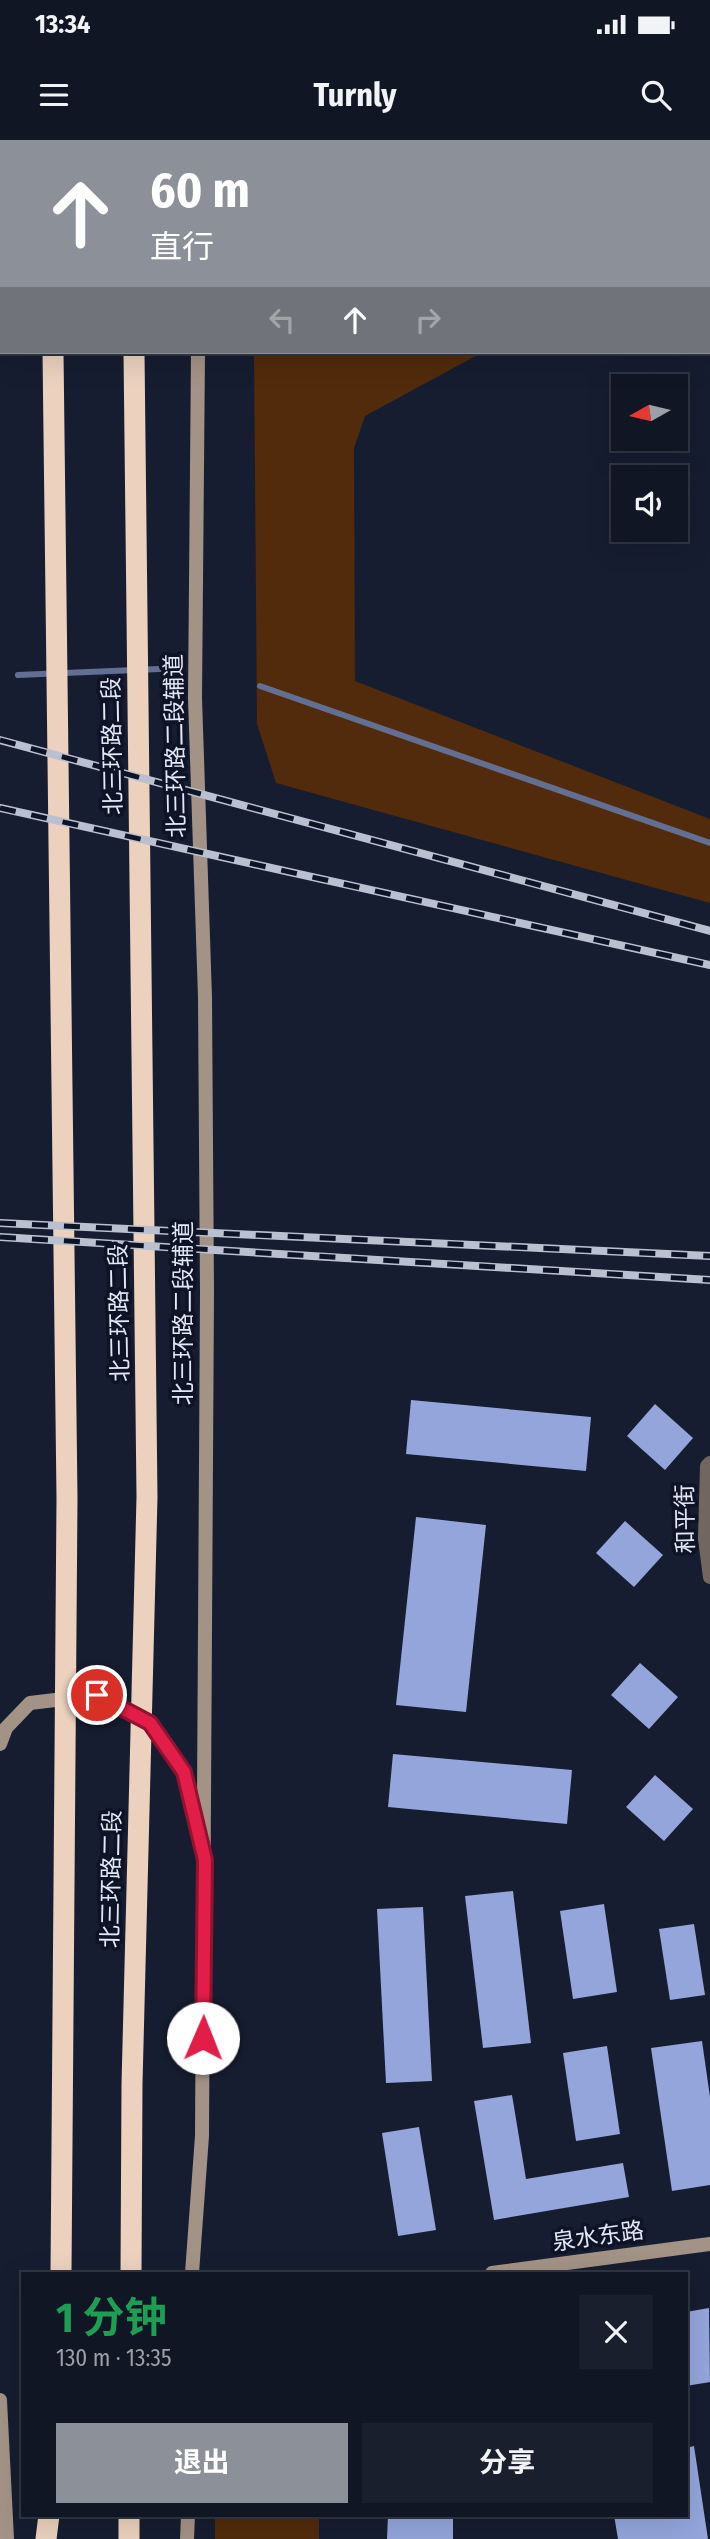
<!DOCTYPE html>
<html lang="zh">
<meta charset="utf-8">
<style>
:root{--surface:#101624;--page:#191f2c;--text:#f1f3f6;--muted:#9c9fa6;--line:#303541;--accent:#8c9099}
body{margin:0;font-family:"Fira Sans Condensed","Noto Sans SC",sans-serif;background:var(--page);color:var(--text);height:100vh;display:flex;flex-direction:column;font-size:26px;white-space:nowrap}
*{box-sizing:border-box;margin:0}
p{font-size:23px;color:var(--muted)}
.icon{flex:none;width:38px;height:38px;fill:none;stroke:currentColor;stroke-width:2;stroke-linecap:round;stroke-linejoin:round}
.map{position:relative;flex:1;overflow:hidden}
.details{position:absolute;left:21px;top:2132px;width:667px;height:245px;display:flex;flex-direction:column;background:var(--surface);border-radius:0px;box-shadow:0 7px 28px #0002,0 0 0 2px var(--line)}
.details>*{flex:none}
.banner{position:absolute;left:0px;top:0px;width:710px;height:214px;box-shadow:0 7px 28px #0002,0 0 0 2px var(--line);background:#8c9099;color:#fff;overflow:hidden}
.needle{width:46px;rotate:262deg}
.tools{position:absolute;left:611px;top:234px;display:grid;gap:14px}
.tools a{display:grid;place-items:center;width:77px;height:77px;border-radius:0px;background:var(--surface);box-shadow:0 7px 28px #0002,0 0 0 2px var(--line);font-size:35px}
.pin{position:absolute;display:grid;place-items:center;width:60px;height:60px;color:#fff;margin:-30px;border:4px solid #fff;border-radius:50%;box-shadow:0 2px 7px #0007}
.me{position:absolute;width:77px;margin:-38px;rotate:1deg;stroke-linejoin:round;filter:drop-shadow(0 0 5px #0008)}
.turn{display:flex;align-items:center;gap:24px;height:147px;padding:0 35px;font-size:32px}
.turn .icon{width:91px;height:91px;stroke-width:2.5}
.turn b{display:block;font-size:49px;line-height:60px}
.lanes{display:flex;align-items:center;height:66px;padding:0 35px;background:#0003;justify-content:center;gap:35px;direction:ltr}
.lanes .off{opacity:.35}
.round{display:grid;place-items:center;flex:none;width:74px;height:74px;border-radius:0px;background:var(--page)}
.summary{display:flex;align-items:center;justify-content:space-between;height:119px;padding:0 35px}
h1{font-size:42px;font-weight:700;line-height:52px;color:#1e9e55}
.cta{display:flex;gap:14px;margin-top:auto;padding:14px 35px}
.cta a{flex:1;height:80px;border-radius:0px;background:var(--accent);color:#fff;font-size:28px;font-weight:700;line-height:80px;text-align:center}
.cta a+a{background:var(--page);color:var(--text)}
.status{display:flex;justify-content:space-between;align-items:center;height:49px;padding:0 35px;background:var(--surface);direction:ltr}
.status svg{height:19px;fill:currentColor}
header{display:flex;justify-content:space-between;align-items:center;height:91px;padding:0 35px;background:var(--surface);font-size:32px;font-weight:700}
.map>svg:first-child{display:block}
.green{fill:#512b0b}
.lines{fill:none;stroke-linecap:round;stroke-linejoin:round}
.stream{stroke:#636e93;stroke-width:6}
.building{fill:#93a5db}
.street{stroke:#726760;stroke-width:14}
.secondary{stroke:#a39286;stroke-width:14}
.highway{stroke:#ebd1be;stroke-width:21}
.rail-casing{stroke:#bac0cf;stroke-width:8}
.rail{stroke:#0e1326;stroke-width:5;stroke-dasharray:16;stroke-linecap:butt}
.route-casing{stroke:#92132f;stroke-width:18}
.route{stroke:#e11d48;stroke-width:12}
.labels{text-anchor:middle;dominant-baseline:central;stroke-width:7;stroke-linejoin:round;paint-order:stroke}
.street-label{font-size:23px;fill:#e3e8f6;stroke:#0e1326}
</style>
<div class="status"><b>13:34</b><svg viewBox="0 0 49 12"><path d="M0 12V9h3v3zM5 12V6h3v6zM10 12V3h3v9zM15 12V0h3v12zM26 1h20v11H26zM47 4h2v5h-2z"/></svg></div>
<header><svg class="icon" aria-label="menu" viewBox="0 0 24 24"><path d="M4 6h16M4 12h16M4 18h16"/></svg>Turnly<svg class="icon" aria-label="search" viewBox="0 0 24 24"><circle cx="10" cy="10" r="6"/><path d="M15 15l6 6"/></svg></header>
<div class="map">
<svg width="710" height="2399" viewBox="0 0 710 2399">
<rect width="100%" height="100%" fill="#161d30"/>
<g class="green">
<polygon points="257,0 710,0 710,62 709,2"/>
<polygon points="254,212 483,212 365,276 354,308 355,541 710,679 710,763 276,643 257,584"/>
<rect x="215" y="2375" width="104" height="24"/>
</g>
<g class="lines">
<g class="stream">
<polyline points="18,535 182,528"/>
<polyline points="260,546 710,703"/>
</g>
</g>
<g class="building">
<polygon points="411,1260 591,1277 586,1331 406,1314"/>
<polygon points="655,1264 693,1298 665,1330 627,1296"/>
<polygon points="416,1377 486,1385 466,1572 396,1565"/>
<polygon points="625,1381 663,1415 634,1447 596,1413"/>
<polygon points="640,1523 678,1557 649,1589 611,1555"/>
<polygon points="393,1614 572,1630 567,1684 388,1667"/>
<polygon points="655,1635 693,1669 664,1701 626,1667"/>
<polygon points="513,1751 531,1903 483,1908 465,1756"/>
<polygon points="604,1764 617,1852 573,1859 560,1771"/>
<polygon points="423,1767 432,1941 386,1943 377,1769"/>
<polygon points="694,1784 705,1855 670,1860 659,1789"/>
<polygon points="702,1901 710,1957 710,2045 672,2051 651,1908"/>
<polygon points="607,1906 620,1994 576,2001 563,1913"/>
<polygon points="512,1955 526,2039 623,2023 629,2057 494,2080 474,1961"/>
<polygon points="419,1987 436,2090 398,2096 382,1993"/>
<polygon points="709,2168 710,2242 686,2246 686,2172"/>
<polygon points="694,2306 708,2399 618,2399 614,2375 686,2375 686,2308"/>
<polygon points="388,2375 453,2375 453,2399 387,2399"/>
</g>
<g class="lines">
<polyline class="street" points="710,1323 707,1326 705,1399 710,1437"/>
<g class="secondary">
<polyline points="205,2 205,0"/>
<polyline points="0,1604 6,1588 30,1563 97,1555 151,1583 184,1632 199,1694"/>
<polyline points="192,2133 202,1996 207,1152 205,857 195,558 198,212"/>
<polyline points="492,2133 710,2104"/>
<polyline points="0,2260 7,2399"/>
<polyline points="187,2399 188,2375"/>
</g>
<g class="highway">
<polyline points="50,0 50,2"/>
<polyline points="132,0 132,2"/>
<polyline points="53,212 67,1358 61,2133"/>
<polyline points="131,2133 132,1944 147,1357 134,212"/>
<polyline points="46,2399 49,2375"/>
<polyline points="129,2399 129,2375"/>
</g>
<g class="rail-casing">
<g id="rail">
<polyline points="0,600 710,791"/>
<polyline points="0,668 710,825"/>
<polyline points="0,1083 710,1116"/>
<polyline points="0,1097 710,1140"/>
</g>
</g>
<use href="#rail" class="rail"/>
</g>
<g class="lines">
<g class="route-casing">
<polyline id="route" points="97,1555 150,1583 184,1632 205,1720 203,1898"/>
</g>
<use href="#route" class="route"/>
</g>
<g class="labels">
<g class="street-label">
<text transform="translate(112 606) rotate(-91)">北三环路二段</text>
<text transform="translate(175 606) rotate(-91)">北三环路二段辅道</text>
<text transform="translate(119 1173) rotate(-91)">北三环路二段</text>
<text transform="translate(183 1173) rotate(-90)">北三环路二段辅道</text>
<text transform="translate(685 1379) rotate(-91)">和平街</text>
<text transform="translate(111 1739) rotate(-89)">北三环路二段</text>
<text transform="translate(598 2096) rotate(-8)">泉水东路</text>
</g>
</g>
</svg>
<div class="tools">
<a><svg class="needle" viewBox="-14 -14 28 28"><path d="M0-13l5 13h-10z" fill="#e53935"/><path d="M0 13l5-13h-10z" fill="#9c9fa6"/></svg></a>
<a><svg class="icon" aria-label="sound" viewBox="0 0 24 24"><path d="M4 9h4l5-4v14l-5-4H4zM17 9q2 3 0 6"/></svg></a>
</div>
<div class="pin" style="left:97px;top:1555px;background:#d93025"><svg class="icon" aria-label="arrive" viewBox="0 0 24 24"><path d="M6 21V4h12l-3 4 3 4H6"/></svg></div>
<svg class="me" style="left:203px;top:1898px" viewBox="-20 -20 40 40"><circle r="19" fill="#fff"/><path d="M0-13L10 11 0 6-10 11z" fill="#e11d48"/></svg>
<div class="banner">
<div class="turn"><svg class="icon" aria-label="ahead" viewBox="0 0 24 24"><path d="M12 20V5M6 11l6-6 6 6"/></svg><div><b>60 m</b>直行</div></div>
<div class="lanes"><svg class="icon off" aria-label="left" viewBox="0 0 24 24"><path d="M17 20v-9H6M10 6l-5 5 5 5"/></svg><svg class="icon" aria-label="ahead" viewBox="0 0 24 24"><path d="M12 20V5M6 11l6-6 6 6"/></svg><svg class="icon off" aria-label="right" viewBox="0 0 24 24"><path d="M7 20v-9h11M14 6l5 5-5 5"/></svg></div>
</div>
<section class="details">
<div class="summary"><div><h1>1 分钟</h1><p>130 m · 13:35</p></div><a class="round"><svg class="icon" aria-label="close" viewBox="0 0 24 24"><path d="M6 6l12 12M18 6L6 18"/></svg></a></div>
<div class="cta"><a>退出</a><a>分享</a></div>
</section>
</div>
